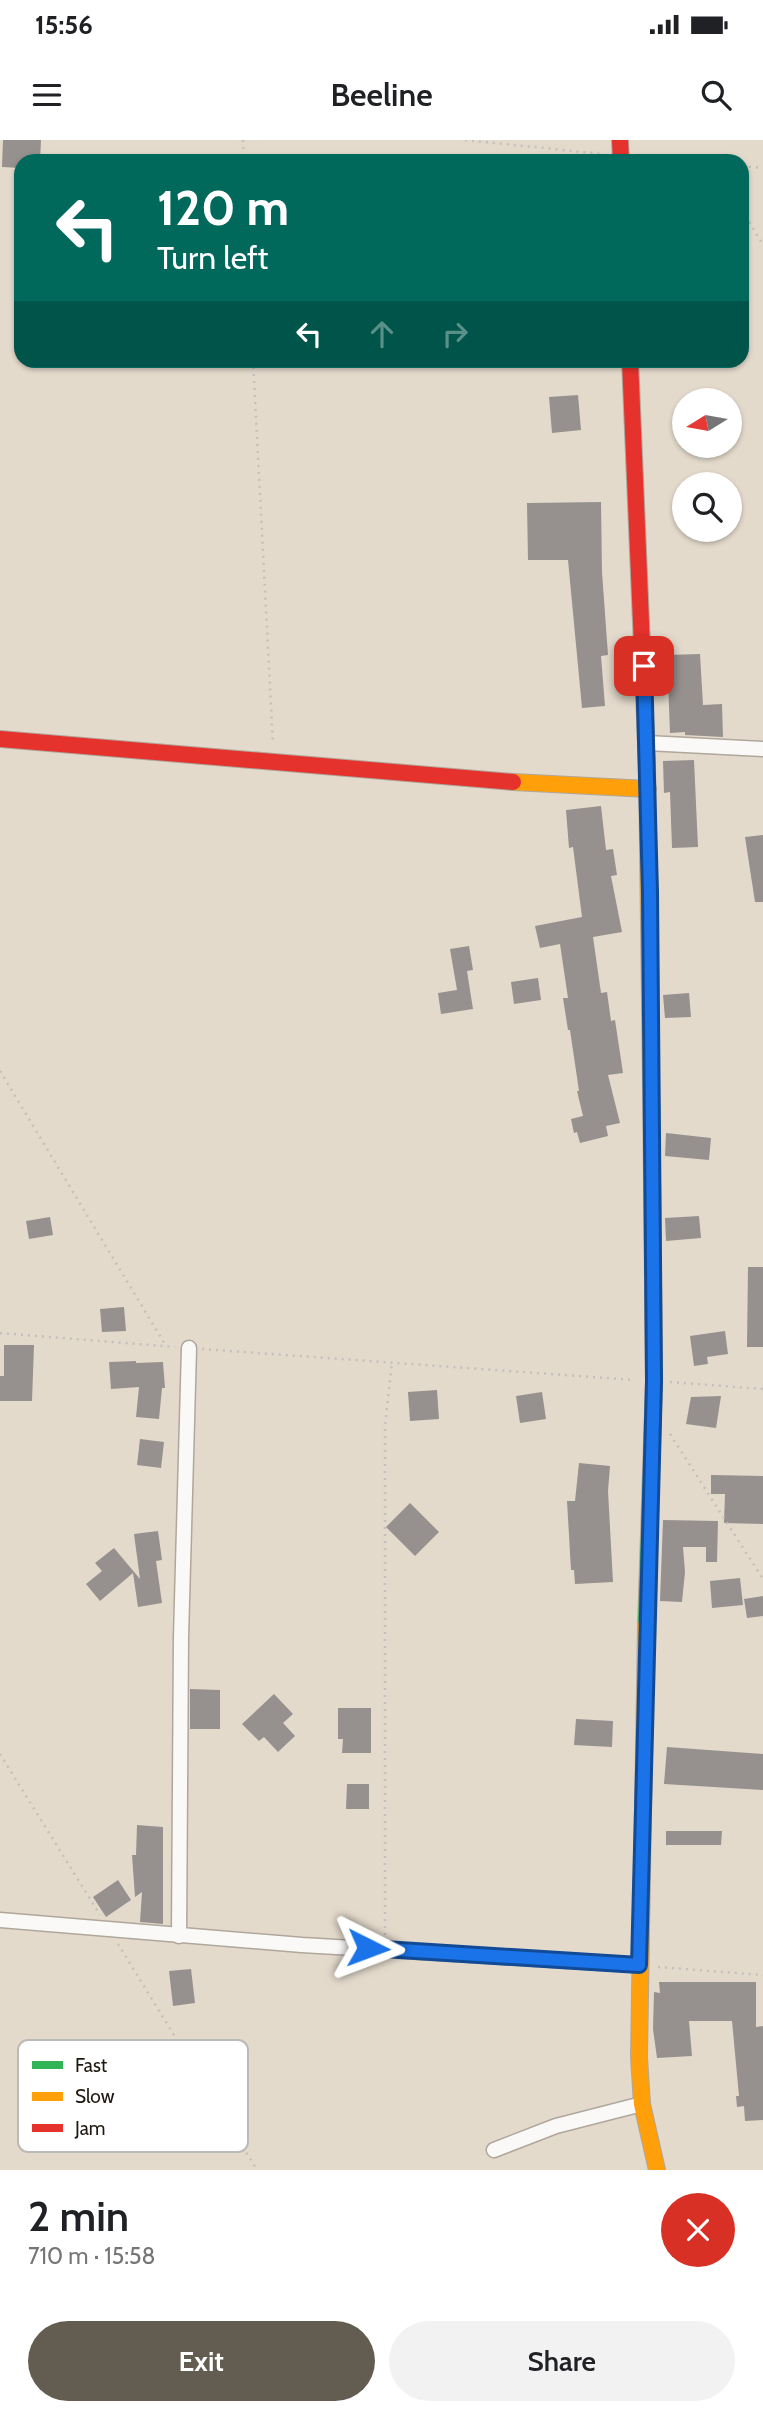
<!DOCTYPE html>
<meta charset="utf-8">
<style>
:root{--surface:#fff;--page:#f2f2f2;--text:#202124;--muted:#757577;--accent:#635c50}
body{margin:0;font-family:Cabin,sans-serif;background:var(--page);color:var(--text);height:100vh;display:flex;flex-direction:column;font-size:26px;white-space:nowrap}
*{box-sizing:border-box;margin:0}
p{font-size:23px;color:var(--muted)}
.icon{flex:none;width:38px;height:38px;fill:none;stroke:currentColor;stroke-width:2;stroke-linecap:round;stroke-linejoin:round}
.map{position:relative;height:2030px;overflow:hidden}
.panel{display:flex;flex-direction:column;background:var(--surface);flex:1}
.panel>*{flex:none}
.hud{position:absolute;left:14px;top:14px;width:735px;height:214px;border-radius:21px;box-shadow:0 2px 5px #0004;background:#00695c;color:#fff;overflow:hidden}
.needle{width:46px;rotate:259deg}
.controls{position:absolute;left:672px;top:248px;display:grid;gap:14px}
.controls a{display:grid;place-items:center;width:70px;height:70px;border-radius:50%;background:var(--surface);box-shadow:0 2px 5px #0004;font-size:35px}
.pin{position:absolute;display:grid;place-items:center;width:60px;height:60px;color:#fff;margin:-30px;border-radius:14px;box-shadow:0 4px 10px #0006}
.me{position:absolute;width:77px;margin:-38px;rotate:93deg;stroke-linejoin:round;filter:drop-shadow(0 0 5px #0008)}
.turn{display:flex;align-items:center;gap:24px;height:147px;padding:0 28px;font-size:32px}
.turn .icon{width:91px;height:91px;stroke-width:2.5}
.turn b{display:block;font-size:49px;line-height:60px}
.lanes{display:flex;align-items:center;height:66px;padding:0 28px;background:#0003;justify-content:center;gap:35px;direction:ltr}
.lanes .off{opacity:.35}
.round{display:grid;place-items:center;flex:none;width:74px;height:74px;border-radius:37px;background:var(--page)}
.overview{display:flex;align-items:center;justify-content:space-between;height:119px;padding:0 28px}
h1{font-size:42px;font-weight:600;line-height:52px}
.cta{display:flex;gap:14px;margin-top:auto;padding:14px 28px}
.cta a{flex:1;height:80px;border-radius:42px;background:var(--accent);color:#fff;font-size:28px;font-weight:600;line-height:80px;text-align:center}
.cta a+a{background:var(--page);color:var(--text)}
.status{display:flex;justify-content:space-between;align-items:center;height:49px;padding:0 35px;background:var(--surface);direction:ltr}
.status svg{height:19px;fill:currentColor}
header{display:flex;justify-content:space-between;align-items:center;height:91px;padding:0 28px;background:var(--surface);font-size:32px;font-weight:600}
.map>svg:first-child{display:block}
.building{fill:#96908e}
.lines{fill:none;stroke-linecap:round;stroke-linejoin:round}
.street-casing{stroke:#afa79c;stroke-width:17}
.fast-casing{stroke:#afa79c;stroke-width:18}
.slow-casing{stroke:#afa79c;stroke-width:18}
.jam-casing{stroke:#afa79c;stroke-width:18}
.path{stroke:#c4c0bc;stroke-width:2.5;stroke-dasharray:2 5;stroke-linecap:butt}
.street{stroke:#fbf9f7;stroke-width:14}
.fast{stroke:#30b455;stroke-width:16}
.slow{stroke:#ff9f0a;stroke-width:16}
.jam{stroke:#e5322d;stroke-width:16}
.route-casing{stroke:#114b97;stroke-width:18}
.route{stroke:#1a73e8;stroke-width:12}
.key{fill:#fff;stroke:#bcbab7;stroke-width:2}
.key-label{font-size:19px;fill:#1e180e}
</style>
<div class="status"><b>15:56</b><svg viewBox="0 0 49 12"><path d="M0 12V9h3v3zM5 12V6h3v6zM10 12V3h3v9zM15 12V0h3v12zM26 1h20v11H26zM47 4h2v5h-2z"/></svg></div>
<header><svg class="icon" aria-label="menu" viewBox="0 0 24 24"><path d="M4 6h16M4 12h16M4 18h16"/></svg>Beeline<svg class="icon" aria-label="search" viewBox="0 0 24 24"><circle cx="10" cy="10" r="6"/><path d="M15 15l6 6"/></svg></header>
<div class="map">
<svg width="763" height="2030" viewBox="0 0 763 2030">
<rect width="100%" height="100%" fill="#e4dacc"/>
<g class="building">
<polygon points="3,0 41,0 40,21 21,21 21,28 2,27"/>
<polygon points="578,255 581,290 552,293 549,257"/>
<polygon points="601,362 602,432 608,515 601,516 605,566 582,568 568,420 528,420 527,363"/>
<polygon points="700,514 703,565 722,564 723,597 685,595 685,592 670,593 667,515"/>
<polygon points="694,620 698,707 672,708 670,652 664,653 663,621"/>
<polygon points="601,666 606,710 613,709 617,735 611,736 622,792 593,797 601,853 607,852 611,881 615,880 623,933 608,935 620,983 606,986 608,996 580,1003 577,992 574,993 571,979 583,976 577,951 579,951 570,890 568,890 563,858 568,858 560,804 540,808 535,786 582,777 573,707 569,708 566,670"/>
<polygon points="763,695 763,762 755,762 745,697"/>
<polygon points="469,806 473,830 467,831 473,869 441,874 438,853 457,850 450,809"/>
<polygon points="538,838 541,860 514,864 511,842"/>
<polygon points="689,853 691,877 665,878 663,855"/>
<polygon points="666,993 711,998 709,1020 665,1016"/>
<polygon points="699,1076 701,1098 666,1101 665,1078"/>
<polygon points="50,1077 53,1095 29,1099 26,1081"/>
<polygon points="748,1127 763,1127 763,1207 747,1207"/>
<polygon points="124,1167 126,1191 102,1192 100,1169"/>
<polygon points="725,1191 728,1214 707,1217 708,1224 694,1226 690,1196"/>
<polygon points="4,1205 34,1205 32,1261 0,1261 0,1236 4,1236"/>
<polygon points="136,1221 136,1223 163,1222 165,1248 162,1248 159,1279 136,1277 139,1247 111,1249 109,1222"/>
<polygon points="437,1250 439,1279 410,1281 408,1252"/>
<polygon points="542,1252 546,1279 520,1283 516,1256"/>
<polygon points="721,1256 716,1288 686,1284 691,1257"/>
<polygon points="140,1299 164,1302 161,1328 137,1325"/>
<polygon points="579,1323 610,1326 608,1351 613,1442 575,1444 574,1430 571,1430 567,1361 575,1361"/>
<polygon points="711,1335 763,1336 763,1384 724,1383 725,1354 711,1354"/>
<polygon points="410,1363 439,1392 415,1416 386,1387"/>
<polygon points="663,1380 718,1381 717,1422 706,1422 706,1407 683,1407 685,1432 682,1462 660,1461"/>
<polygon points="158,1391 162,1420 156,1421 162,1463 138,1467 133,1433 100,1461 86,1444 102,1431 95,1423 114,1408 140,1439 134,1394"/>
<polygon points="740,1438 743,1465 712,1468 710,1441"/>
<polygon points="763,1456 763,1476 747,1478 744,1459"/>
<polygon points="190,1549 220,1550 220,1589 190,1589"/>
<polygon points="274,1554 293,1574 283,1583 295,1596 278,1612 264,1597 259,1601 242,1584"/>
<polygon points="338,1568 371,1568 371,1613 342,1613 343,1599 338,1599"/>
<polygon points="576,1579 613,1581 612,1607 574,1605"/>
<polygon points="667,1607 763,1614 763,1650 664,1644"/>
<polygon points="347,1644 369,1644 369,1669 346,1669"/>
<polygon points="137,1685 163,1687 163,1784 140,1782 142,1752 135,1757 132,1715 136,1715"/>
<polygon points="666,1691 722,1691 721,1705 666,1705"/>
<polygon points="118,1740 131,1760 106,1777 93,1757"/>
<polygon points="191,1829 195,1863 173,1866 169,1831"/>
<polygon points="659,1842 756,1842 756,1887 763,1886 763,1980 745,1981 744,1966 737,1967 736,1956 739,1956 732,1881 689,1881 692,1916 657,1918 653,1889 654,1852 660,1853"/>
</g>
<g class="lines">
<g class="street-casing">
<g id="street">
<polyline points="647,603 763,609"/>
<polyline points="0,1780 302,1805 639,1825"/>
<polyline points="179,1796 181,1497 189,1208"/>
<polyline points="494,2010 556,1986 642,1964"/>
</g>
</g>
<g class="fast-casing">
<polyline id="fast" points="646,1485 654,1241 651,943"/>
</g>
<g class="slow-casing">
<g id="slow">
<polyline points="647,626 651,943"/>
<polyline points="513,642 648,649"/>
<polyline points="646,1485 639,1917 642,1964 657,2030"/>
</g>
</g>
<g class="jam-casing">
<g id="jam">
<polyline points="620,0 621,21"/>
<polyline points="630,220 647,626"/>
<polyline points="0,599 513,642"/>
</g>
</g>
<g class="path">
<polyline points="243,0 244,21"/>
<polyline points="465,0 602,14"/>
<polyline points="640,18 675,21"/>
<polyline points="742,26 763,28"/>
<polyline points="742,70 763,105"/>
<polyline points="253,220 273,604"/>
<polyline points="0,931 166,1206"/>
<polyline points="0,1193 175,1207"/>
<polyline points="202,1209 635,1240"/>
<polyline points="670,1242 763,1249"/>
<polyline points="670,1294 763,1439"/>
<polyline points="0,1614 100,1775"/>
<polyline points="385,1795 385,1285 392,1222"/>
<polyline points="118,1804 257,2030"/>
<polyline points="658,1827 763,1835"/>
</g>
<use href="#street" class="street"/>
<use href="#fast" class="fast"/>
<use href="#slow" class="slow"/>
<use href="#jam" class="jam"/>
</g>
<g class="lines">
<g class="route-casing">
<polyline id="route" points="368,1808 639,1825 654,1241 650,752 644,526"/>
</g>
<use href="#route" class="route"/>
</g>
<rect x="18" y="1900" width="230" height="112" rx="10" class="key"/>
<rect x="32" y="1921" width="31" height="8" fill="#30b455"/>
<rect x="32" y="1952" width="31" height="9" fill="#ff9f0a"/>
<rect x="32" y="1984" width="31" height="8" fill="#e5322d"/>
<g class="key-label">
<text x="75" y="1932">Fast</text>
<text x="75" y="1963">Slow</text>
<text x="75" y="1995">Jam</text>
</g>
</svg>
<div class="controls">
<a><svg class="needle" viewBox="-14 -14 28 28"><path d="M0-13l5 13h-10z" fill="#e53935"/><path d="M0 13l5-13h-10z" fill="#757577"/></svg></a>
<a><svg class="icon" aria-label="search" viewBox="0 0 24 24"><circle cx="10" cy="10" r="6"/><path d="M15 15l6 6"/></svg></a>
</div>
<div class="pin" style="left:644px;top:526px;background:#d93025"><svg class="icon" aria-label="arrive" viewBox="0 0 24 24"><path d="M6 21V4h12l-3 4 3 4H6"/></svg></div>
<svg class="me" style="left:368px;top:1808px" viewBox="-20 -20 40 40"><path d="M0-17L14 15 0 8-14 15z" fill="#1a73e8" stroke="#fff" stroke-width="4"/></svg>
<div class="hud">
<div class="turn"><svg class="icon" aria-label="left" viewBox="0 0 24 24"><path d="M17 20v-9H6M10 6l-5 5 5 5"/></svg><div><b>120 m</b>Turn left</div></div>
<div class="lanes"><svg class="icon" aria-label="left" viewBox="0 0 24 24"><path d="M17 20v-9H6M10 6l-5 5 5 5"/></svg><svg class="icon off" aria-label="ahead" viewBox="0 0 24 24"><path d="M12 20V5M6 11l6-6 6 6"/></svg><svg class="icon off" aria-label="right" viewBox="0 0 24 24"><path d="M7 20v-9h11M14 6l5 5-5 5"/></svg></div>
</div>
</div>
<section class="panel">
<div class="overview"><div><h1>2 min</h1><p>710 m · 15:58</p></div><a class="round" style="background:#d93025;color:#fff"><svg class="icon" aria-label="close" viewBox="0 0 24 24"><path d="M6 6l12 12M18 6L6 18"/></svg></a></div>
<div class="cta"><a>Exit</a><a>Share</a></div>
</section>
